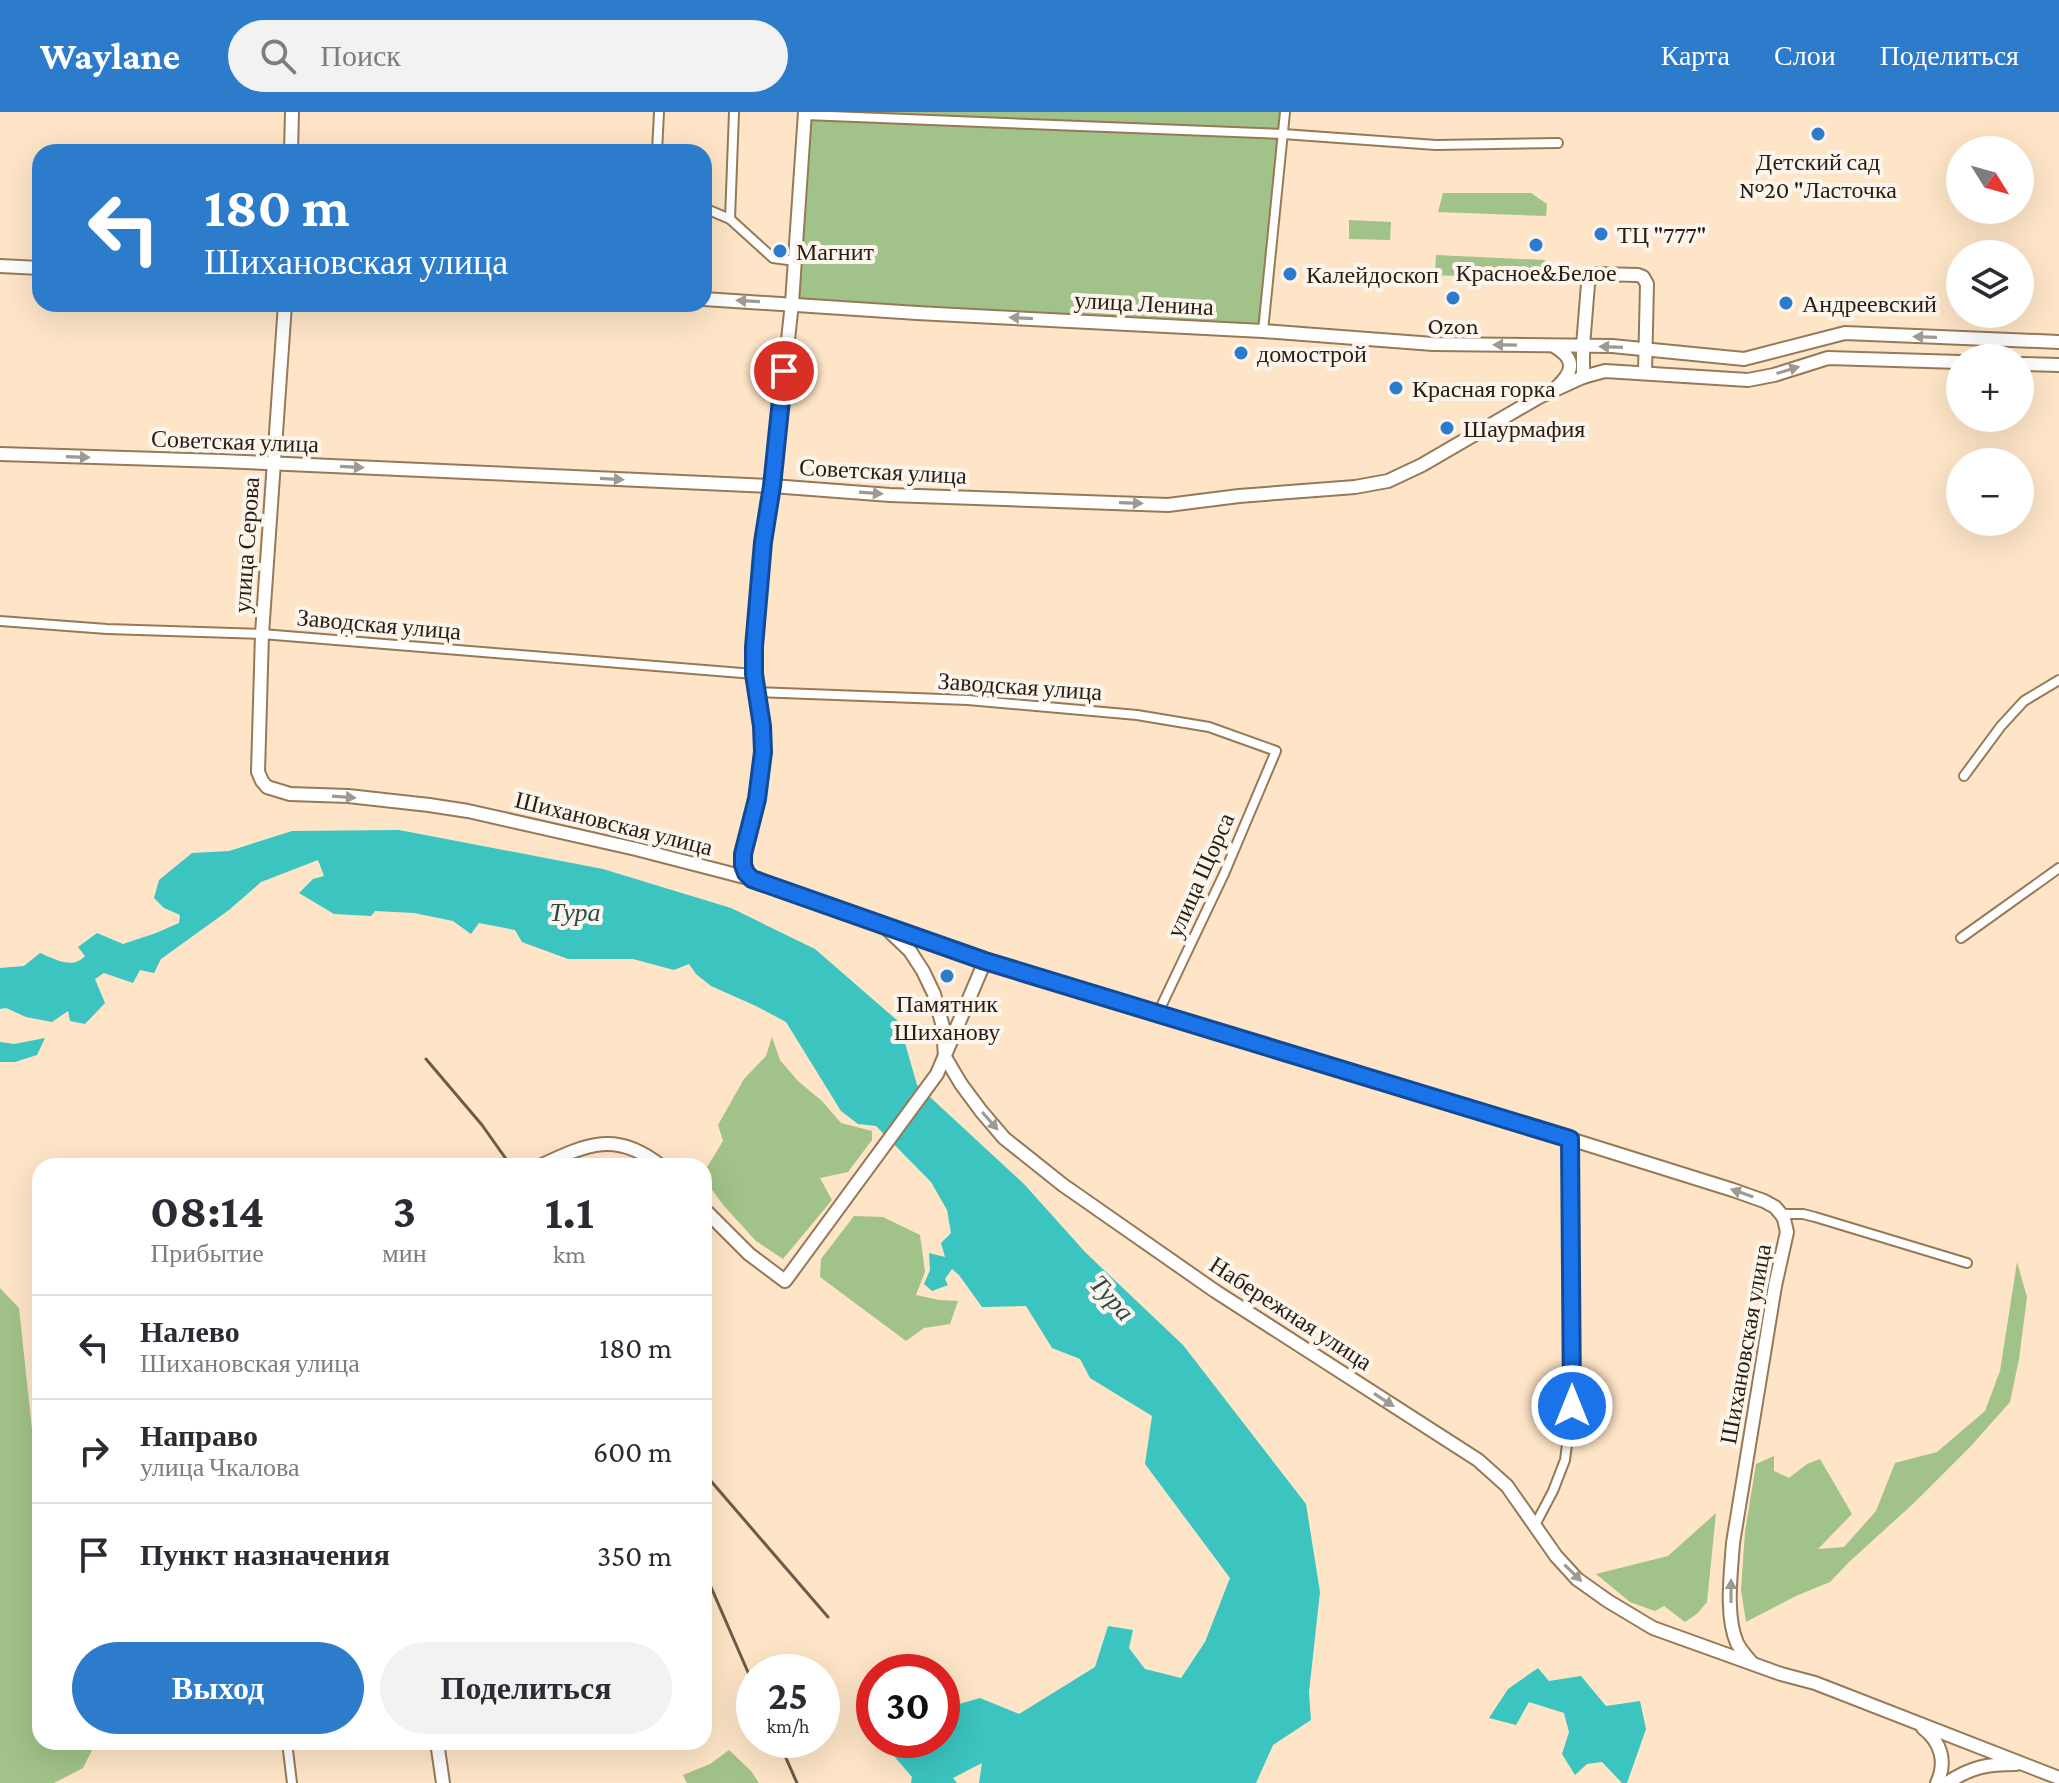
<!DOCTYPE html>
<html lang="ru">
<meta charset="utf-8">
<style>
:root{--surface:#fff;--page:#f2f2f3;--text:#2b2b33;--muted:#7c7c81;--line:#e1e1e2;--accent:#2d7bcb}
body{margin:0;font-family:"Crimson Pro",serif;background:var(--page);color:var(--text);height:100vh;display:flex;flex-direction:column;font-size:30px;white-space:nowrap}
*{box-sizing:border-box;margin:0}
p{font-size:26px;color:var(--muted)}
.icon{flex:none;width:44px;height:44px;fill:none;stroke:currentColor;stroke-width:2;stroke-linecap:round;stroke-linejoin:round}
.map{position:relative;flex:1;overflow:hidden}
.panel{position:absolute;left:32px;top:1046px;width:680px;height:592px;display:flex;flex-direction:column;background:var(--surface);border-radius:24px;box-shadow:0 8px 32px #0002}
.panel>*{flex:none}
.top-card{position:absolute;left:32px;top:32px;width:680px;height:168px;border-radius:24px;box-shadow:0 8px 32px #0002;background:#2d7bcb;color:#fff;overflow:hidden}
.needle{width:52px;rotate:127deg}
.tools{position:absolute;left:1946px;top:24px;display:grid;gap:16px}
.tools a{display:grid;place-items:center;width:88px;height:88px;border-radius:50%;background:var(--surface);box-shadow:0 8px 32px #0002;font-size:40px}
.speed{position:absolute;left:736px;top:1542px;display:flex;gap:16px;font-size:40px;font-weight:700;text-align:center}
.speed>*{display:grid;place-content:center;width:104px;height:104px;border-radius:50%;background:var(--surface);box-shadow:0 8px 32px #0002;line-height:1}
.speed small{font-size:20px;font-weight:400}
.speed .limit{border:12px solid #d22;background:#fff;color:#111}
.pin{position:absolute;display:grid;place-items:center;width:68px;height:68px;color:#fff;margin:-34px;border:4px solid #fff;border-radius:50%;box-shadow:0 2px 8px #0007}
.me{position:absolute;width:88px;margin:-44px;rotate:0deg;stroke-linejoin:round;filter:drop-shadow(0 0 6px #0008)}
.turn{display:flex;align-items:center;gap:28px;height:168px;padding:0 40px;font-size:36px}
.turn .icon{width:104px;height:104px;stroke-width:2.5}
.turn b{display:block;font-size:56px;line-height:68px}
.eta{display:flex;justify-content:space-evenly;align-items:center;height:136px;text-align:center}
.eta b{font-size:48px;font-weight:700;line-height:56px}
.button{display:flex;gap:16px;margin-top:auto;padding:16px 40px}
.button a{flex:1;height:92px;border-radius:48px;background:var(--accent);color:#fff;font-size:32px;font-weight:700;line-height:92px;text-align:center}
.button a+a{background:var(--page);color:var(--text)}
ul{padding:0;list-style:none}
li{display:flex;align-items:center;gap:24px;height:104px;padding:0 40px;border-top:2px solid var(--line)}
li div{flex:1}
li b{display:block;font-size:30px}
li em{font-style:normal}
header{display:flex;align-items:center;gap:48px;box-sizing:border-box;height:112px;padding:0 40px;background:var(--accent);color:#fff}
header strong{font-size:38px}
nav{display:flex;gap:44px;margin-inline-start:auto;font-size:28px}
.search{width:560px;height:72px;background:var(--page);display:flex;align-items:center;gap:20px;box-sizing:border-box;padding:0 28px;border-radius:44px;color:var(--muted);font-size:30px}
.map>svg:first-child{display:block}
.green{fill:#a1c288}
.water{fill:#3bc4c0}
.lines{fill:none;stroke-linecap:round;stroke-linejoin:round}
.street-casing{stroke:#967a58;stroke-width:12}
.secondary-casing{stroke:#967a58;stroke-width:16}
.street{stroke:#fff;stroke-width:8}
.secondary{stroke:#fff;stroke-width:12}
.rail{stroke:#6b5c49;stroke-width:3}
.oneway{fill:#9e9993}
.route-casing{stroke:#114b97;stroke-width:20}
.route{stroke:#1a73e8;stroke-width:14}
.poi-dot{fill:#2d7bcb;stroke:#fcf5ee;stroke-width:3}
.labels{text-anchor:middle;dominant-baseline:central;stroke-width:8;stroke-linejoin:round;paint-order:stroke}
.poi-label{font-size:24px;fill:#281d0f;stroke:#fcf5ee;text-anchor:start}
.street-label{font-size:24px;fill:#281d0f;stroke:#fcf5ee}
.water-label{font-size:26px;font-style:italic;fill:#2d4a48;stroke:#fcf5ee}
</style>
<header>
<strong>Waylane</strong>
<div class="search"><svg class="icon" aria-label="search" viewBox="0 0 24 24"><circle cx="10" cy="10" r="6"/><path d="M15 15l6 6"/></svg>Поиск</div>
<nav><a>Карта</a><a>Слои</a><a>Поделиться</a></nav>
</header>
<div class="map">
<svg width="2059" height="1671" viewBox="0 0 2059 1671">
<rect width="100%" height="100%" fill="#fee5c7"/>
<g class="green">
<polygon points="805,0 1285,0 1263,219 792,191"/>
<polygon points="1443,81 1531,81 1547,92 1546,104 1438,100"/>
<polygon points="1349,108 1391,110 1390,128 1349,127"/>
<polygon points="1436,143 1545,148 1542,167 1435,163"/>
<polygon points="772,925 780,948 798,969 822,989 841,1011 872,1019 872,1028 848,1060 820,1066 832,1088 783,1147 756,1129 724,1094 704,1067 704,1060 723,1029 718,1013 744,967 766,944"/>
<polygon points="854,1104 883,1105 920,1123 925,1160 916,1183 939,1188 958,1189 950,1212 924,1216 906,1229 820,1165 821,1147"/>
<polygon points="2017,1150 2027,1185 2019,1247 2010,1290 1970,1335 1915,1390 1848,1451 1830,1470 1796,1484 1746,1510 1741,1478 1745,1420 1756,1352 1774,1344 1774,1359 1789,1366 1807,1352 1820,1347 1852,1402 1818,1437 1844,1435 1876,1399 1895,1351 1937,1340 1985,1299 2000,1259"/>
<polygon points="0,1176 19,1196 34,1336 40,1349 40,1630 96,1630 83,1656 54,1671 0,1671"/>
<polygon points="1716,1401 1707,1490 1698,1501 1685,1510 1664,1494 1655,1499 1630,1490 1596,1462 1668,1444"/>
<polygon points="729,1638 751,1659 759,1671 687,1671 683,1663 710,1652"/>
</g>
<g class="water">
<path d="M 399,718 L 603,757 L 731,796 L 815,837 L 899,910 L 917,973 L 1024,1072 L 1085,1140 L 1183,1233 L 1306,1392 L 1320,1480 L 1309,1580 L 1311,1608 L 1273,1633 L 1256,1671 L 979,1671 L 982,1651 L 953,1666 L 957,1671 L 911,1671 L 912,1665 L 880,1628 L 942,1628 L 942,1597 L 980,1586 L 1019,1602 L 1095,1555 L 1108,1514 L 1133,1518 L 1129,1536 L 1145,1557 L 1181,1566 L 1205,1530 L 1230,1466 L 1145,1352 L 1152,1304 L 1090,1266 L 1080,1247 L 1052,1236 L 1026,1194 L 982,1195 L 959,1163 L 952,1157 L 945,1167 L 948,1173 L 932,1179 L 924,1172 L 930,1158 L 929,1141 L 945,1145 L 941,1131 L 951,1121 L 947,1098 L 931,1070 L 876,1014 L 858,1012 L 841,999 L 786,910 L 756,894 L 711,874 L 696,862 L 689,852 L 674,858 L 633,847 L 568,847 L 522,830 L 515,818 L 479,811 L 471,822 L 453,809 L 414,801 L 375,799 L 371,804 L 334,802 L 299,781 L 313,767 L 324,764 L 318,748 L 261,770 L 229,798 L 161,847 L 154,861 L 140,858 L 133,871 L 104,861 L 95,867 L 105,891 L 85,912 L 70,909 L 68,899 L 52,910 L 26,905 L 6,896 L 0,897 L 0,856 L 24,854 L 40,841 C 55,847 72,858 85,844 L 78,835 L 97,821 L 123,832 L 156,821 L 179,811 L 180,803 L 164,796 L 154,786 L 159,768 L 192,741 L 229,739 L 292,719 Z"/>
<polygon points="45,926 37,943 15,950 0,950 0,930 14,932"/>
<polygon points="1538,1556 1549,1569 1581,1564 1606,1594 1640,1589 1646,1617 1627,1671 1622,1671 1602,1650 1587,1652 1575,1663 1562,1642 1569,1620 1564,1601 1529,1590 1516,1613 1489,1606 1508,1577"/>
</g>
<g class="lines">
<g class="street-casing">
<g id="street">
<polyline points="805,3 1283,22 1436,33 1558,31"/>
<polyline points="657,40 659,0"/>
<polyline points="704,96 730,107 773,146 795,149"/>
<polyline points="730,107 734,0"/>
<polyline points="1263,219 1285,0"/>
<polyline points="0,509 107,517 262,522 754,562"/>
<polyline points="757,580 968,588 1137,603 1209,615 1276,639 1224,762 1157,903"/>
<polyline points="1964,664 2001,614 2024,589 2059,568"/>
<polyline points="1961,826 2059,756"/>
<polyline points="1781,1102 1803,1102 1815,1105 1967,1151"/>
<polyline points="1535,1413 1553,1379 1565,1348 1572,1294 1570,1027"/>
<polyline points="287,1630 292,1671"/>
</g>
</g>
<g class="secondary-casing">
<g id="secondary">
<polyline points="291,40 292,0"/>
<polyline points="0,154 40,156"/>
<polyline points="704,187 917,201 1263,219 1433,232 1612,234 1744,247 1845,221 2059,230"/>
<path d="M 285,192 L 262,522 L 258,660 L 262,669 L 267,675 L 290,682 L 348,684 L 429,693 L 468,699 L 636,737 L 752,767 L 985,849 L 1570,1027 L 1733,1078 L 1764,1089 L 1775,1095 L 1781,1102 L 1784,1107 L 1787,1120 L 1775,1174 L 1733,1431 C 1731,1460 1725,1504 1737,1531 C 1741,1539 1747,1545 1752,1551"/>
<path d="M 1554,234 C 1576,247 1574,259 1557,275"/>
<polyline points="2020,252 2059,253"/>
<polyline points="1583,265 1583,234 1588,172 1591,165 1596,162 1638,163 1643,165 1647,172 1645,260"/>
<polyline points="0,342 221,349 772,374 890,383 1168,393 1239,384 1355,375 1388,369 1422,353 1539,285 1583,265 1605,259 1748,268 1774,263 1828,246 1960,250"/>
<polyline points="752,767 745,758 743,742 757,687 763,640 762,614 754,562 754,535 763,430 772,374 792,191 805,0"/>
<polyline points="888,818 910,839 923,859 934,882 943,915 945,945 961,972 981,999 1004,1026 1063,1073 1215,1179 1478,1348 1507,1374 1556,1444 1577,1467 1608,1489 1653,1516 1781,1562 1815,1571 2059,1666"/>
<path d="M 540,1054 C 587,1032 616,1018 661,1054"/>
<polyline points="704,1097 749,1142 785,1169 937,962 985,849"/>
<path d="M 1923,1616 C 1941,1630 1947,1650 1937,1671"/>
<polyline points="437,1630 443,1671"/>
<path d="M 1947,1671 C 1971,1655 1987,1652 2016,1652"/>
</g>
</g>
<use href="#street" class="street"/>
<use href="#secondary" class="secondary"/>
<g class="rail">
<polyline points="426,947 482,1013 511,1054"/>
<polyline points="704,1361 828,1505"/>
<polyline points="704,1459 754,1574"/>
<polyline points="778,1628 797,1671"/>
</g>
</g>
<defs><path id="oneway-solid" d="M-6-.8H1V-3.2L6.5 0L1 3.2V.8H-6Z" transform="scale(2)"/></defs>
<g class="oneway">
<use href="#oneway-solid" transform="translate(748 189) rotate(-177)"/>
<use href="#oneway-solid" transform="translate(1021 206) rotate(-177)"/>
<use href="#oneway-solid" transform="translate(1925 225) rotate(-178)"/>
<use href="#oneway-solid" transform="translate(1505 233) rotate(-179)"/>
<use href="#oneway-solid" transform="translate(1611 235) rotate(-178)"/>
<use href="#oneway-solid" transform="translate(1788 258) rotate(-17)"/>
<use href="#oneway-solid" transform="translate(78 345) rotate(2)"/>
<use href="#oneway-solid" transform="translate(352 355) rotate(3)"/>
<use href="#oneway-solid" transform="translate(612 367) rotate(3)"/>
<use href="#oneway-solid" transform="translate(871 381) rotate(4)"/>
<use href="#oneway-solid" transform="translate(1131 391) rotate(2)"/>
<use href="#oneway-solid" transform="translate(344 685) rotate(4)"/>
<use href="#oneway-solid" transform="translate(990 1009) rotate(49)"/>
<use href="#oneway-solid" transform="translate(1742 1081) rotate(-161)"/>
<use href="#oneway-solid" transform="translate(1384 1288) rotate(33)"/>
<use href="#oneway-solid" transform="translate(1573 1461) rotate(44)"/>
<use href="#oneway-solid" transform="translate(1731 1479) rotate(-90)"/>
</g>
<g class="lines">
<g class="route-casing">
<polyline id="route" points="784,259 772,374 763,430 754,535 754,562 762,614 763,640 757,687 743,742 743,753 746,761 752,767 985,849 1570,1027 1572,1294"/>
</g>
<use href="#route" class="route"/>
</g>
<g class="poi-dot">
<circle cx="1818" cy="22" r="8"/>
<circle cx="1601" cy="122" r="8"/>
<circle cx="1536" cy="133" r="8"/>
<circle cx="780" cy="139" r="8"/>
<circle cx="1290" cy="162" r="8"/>
<circle cx="1453" cy="186" r="8"/>
<circle cx="1786" cy="191" r="8"/>
<circle cx="1241" cy="241" r="8"/>
<circle cx="1396" cy="276" r="8"/>
<circle cx="1447" cy="316" r="8"/>
<circle cx="947" cy="864" r="8"/>
</g>
<g class="labels">
<g class="poi-label">
<text x="1818" y="49" text-anchor="middle">Детский сад<tspan x="1818" dy="28">№20 "Ласточка</tspan></text>
<text x="1617" y="122">ТЦ "777"</text>
<text x="796" y="139">Магнит</text>
<text x="1536" y="160" text-anchor="middle">Красное&amp;Белое</text>
<text x="1306" y="162">Калейдоскоп</text>
<text x="1802" y="191">Андреевский</text>
<text x="1453" y="213" text-anchor="middle">Ozon</text>
<text x="1257" y="241">домострой</text>
<text x="1412" y="276">Красная горка</text>
<text x="1463" y="316">Шаурмафия</text>
<text x="947" y="891" text-anchor="middle">Памятник<tspan x="947" dy="28">Шиханову</tspan></text>
</g>
<g class="street-label">
<text transform="translate(1144 191) rotate(3)">улица Ленина</text>
<text transform="translate(235 329) rotate(2)">Советская улица</text>
<text transform="translate(883 359) rotate(3)">Советская улица</text>
<text transform="translate(246 433) rotate(-86)">улица Серова</text>
<text transform="translate(379 512) rotate(5)">Заводская улица</text>
<text transform="translate(1020 574) rotate(4)">Заводская улица</text>
<text transform="translate(614 711) rotate(14)">Шихановская улица</text>
<text transform="translate(1200 763) rotate(-66)">улица Щорса</text>
<text transform="translate(1291 1201) rotate(33)">Набережная улица</text>
<text transform="translate(1745 1232) rotate(-80)">Шихановская улица</text>
</g>
<g class="water-label">
<text x="575" y="800">Тура</text>
<text transform="translate(1112 1186) rotate(48)">Тура</text>
</g>
</g>
</svg>
<div class="tools">
<a><svg class="needle" viewBox="-14 -14 28 28"><path d="M0-13l5 13h-10z" fill="#e53935"/><path d="M0 13l5-13h-10z" fill="#7c7c81"/></svg></a>
<a><svg class="icon" aria-label="layers" viewBox="0 0 24 24"><path d="M12 4l9 5-9 5-9-5zM3 14l9 5 9-5"/></svg></a>
<a>+</a>
<a>−</a>
</div>
<div class="speed"><div>25<small>km/h</small></div><div class="limit">30</div></div>
<div class="pin" style="left:784px;top:259px;background:#d93025"><svg class="icon" aria-label="arrive" viewBox="0 0 24 24"><path d="M6 21V4h12l-3 4 3 4H6"/></svg></div>
<svg class="me" style="left:1572px;top:1294px" viewBox="-20 -20 40 40"><circle r="17" fill="#1a73e8" stroke="#fff" stroke-width="3"/><path d="M0-11L8 9 0 5-8 9z" fill="#fff"/></svg>
<div class="top-card">
<div class="turn"><svg class="icon" aria-label="left" viewBox="0 0 24 24"><path d="M17 20v-9H6M10 6l-5 5 5 5"/></svg><div><b>180 m</b>Шихановская улица</div></div>
</div>
<section class="panel">
<div class="eta">
<div><b>08:14</b><p>Прибытие</p></div>
<div><b>3</b><p>мин</p></div>
<div><b>1.1</b><p>km</p></div>
</div>
<ul>
<li><svg class="icon" aria-label="left" viewBox="0 0 24 24"><path d="M17 20v-9H6M10 6l-5 5 5 5"/></svg><div><b>Налево</b><p>Шихановская улица</p></div><em>180 m</em></li>
<li><svg class="icon" aria-label="right" viewBox="0 0 24 24"><path d="M7 20v-9h11M14 6l5 5-5 5"/></svg><div><b>Направо</b><p>улица Чкалова</p></div><em>600 m</em></li>
<li><svg class="icon" aria-label="arrive" viewBox="0 0 24 24"><path d="M6 21V4h12l-3 4 3 4H6"/></svg><div><b>Пункт назначения</b></div><em>350 m</em></li>
</ul>
<div class="button"><a>Выход</a><a>Поделиться</a></div>
</section>
</div>
